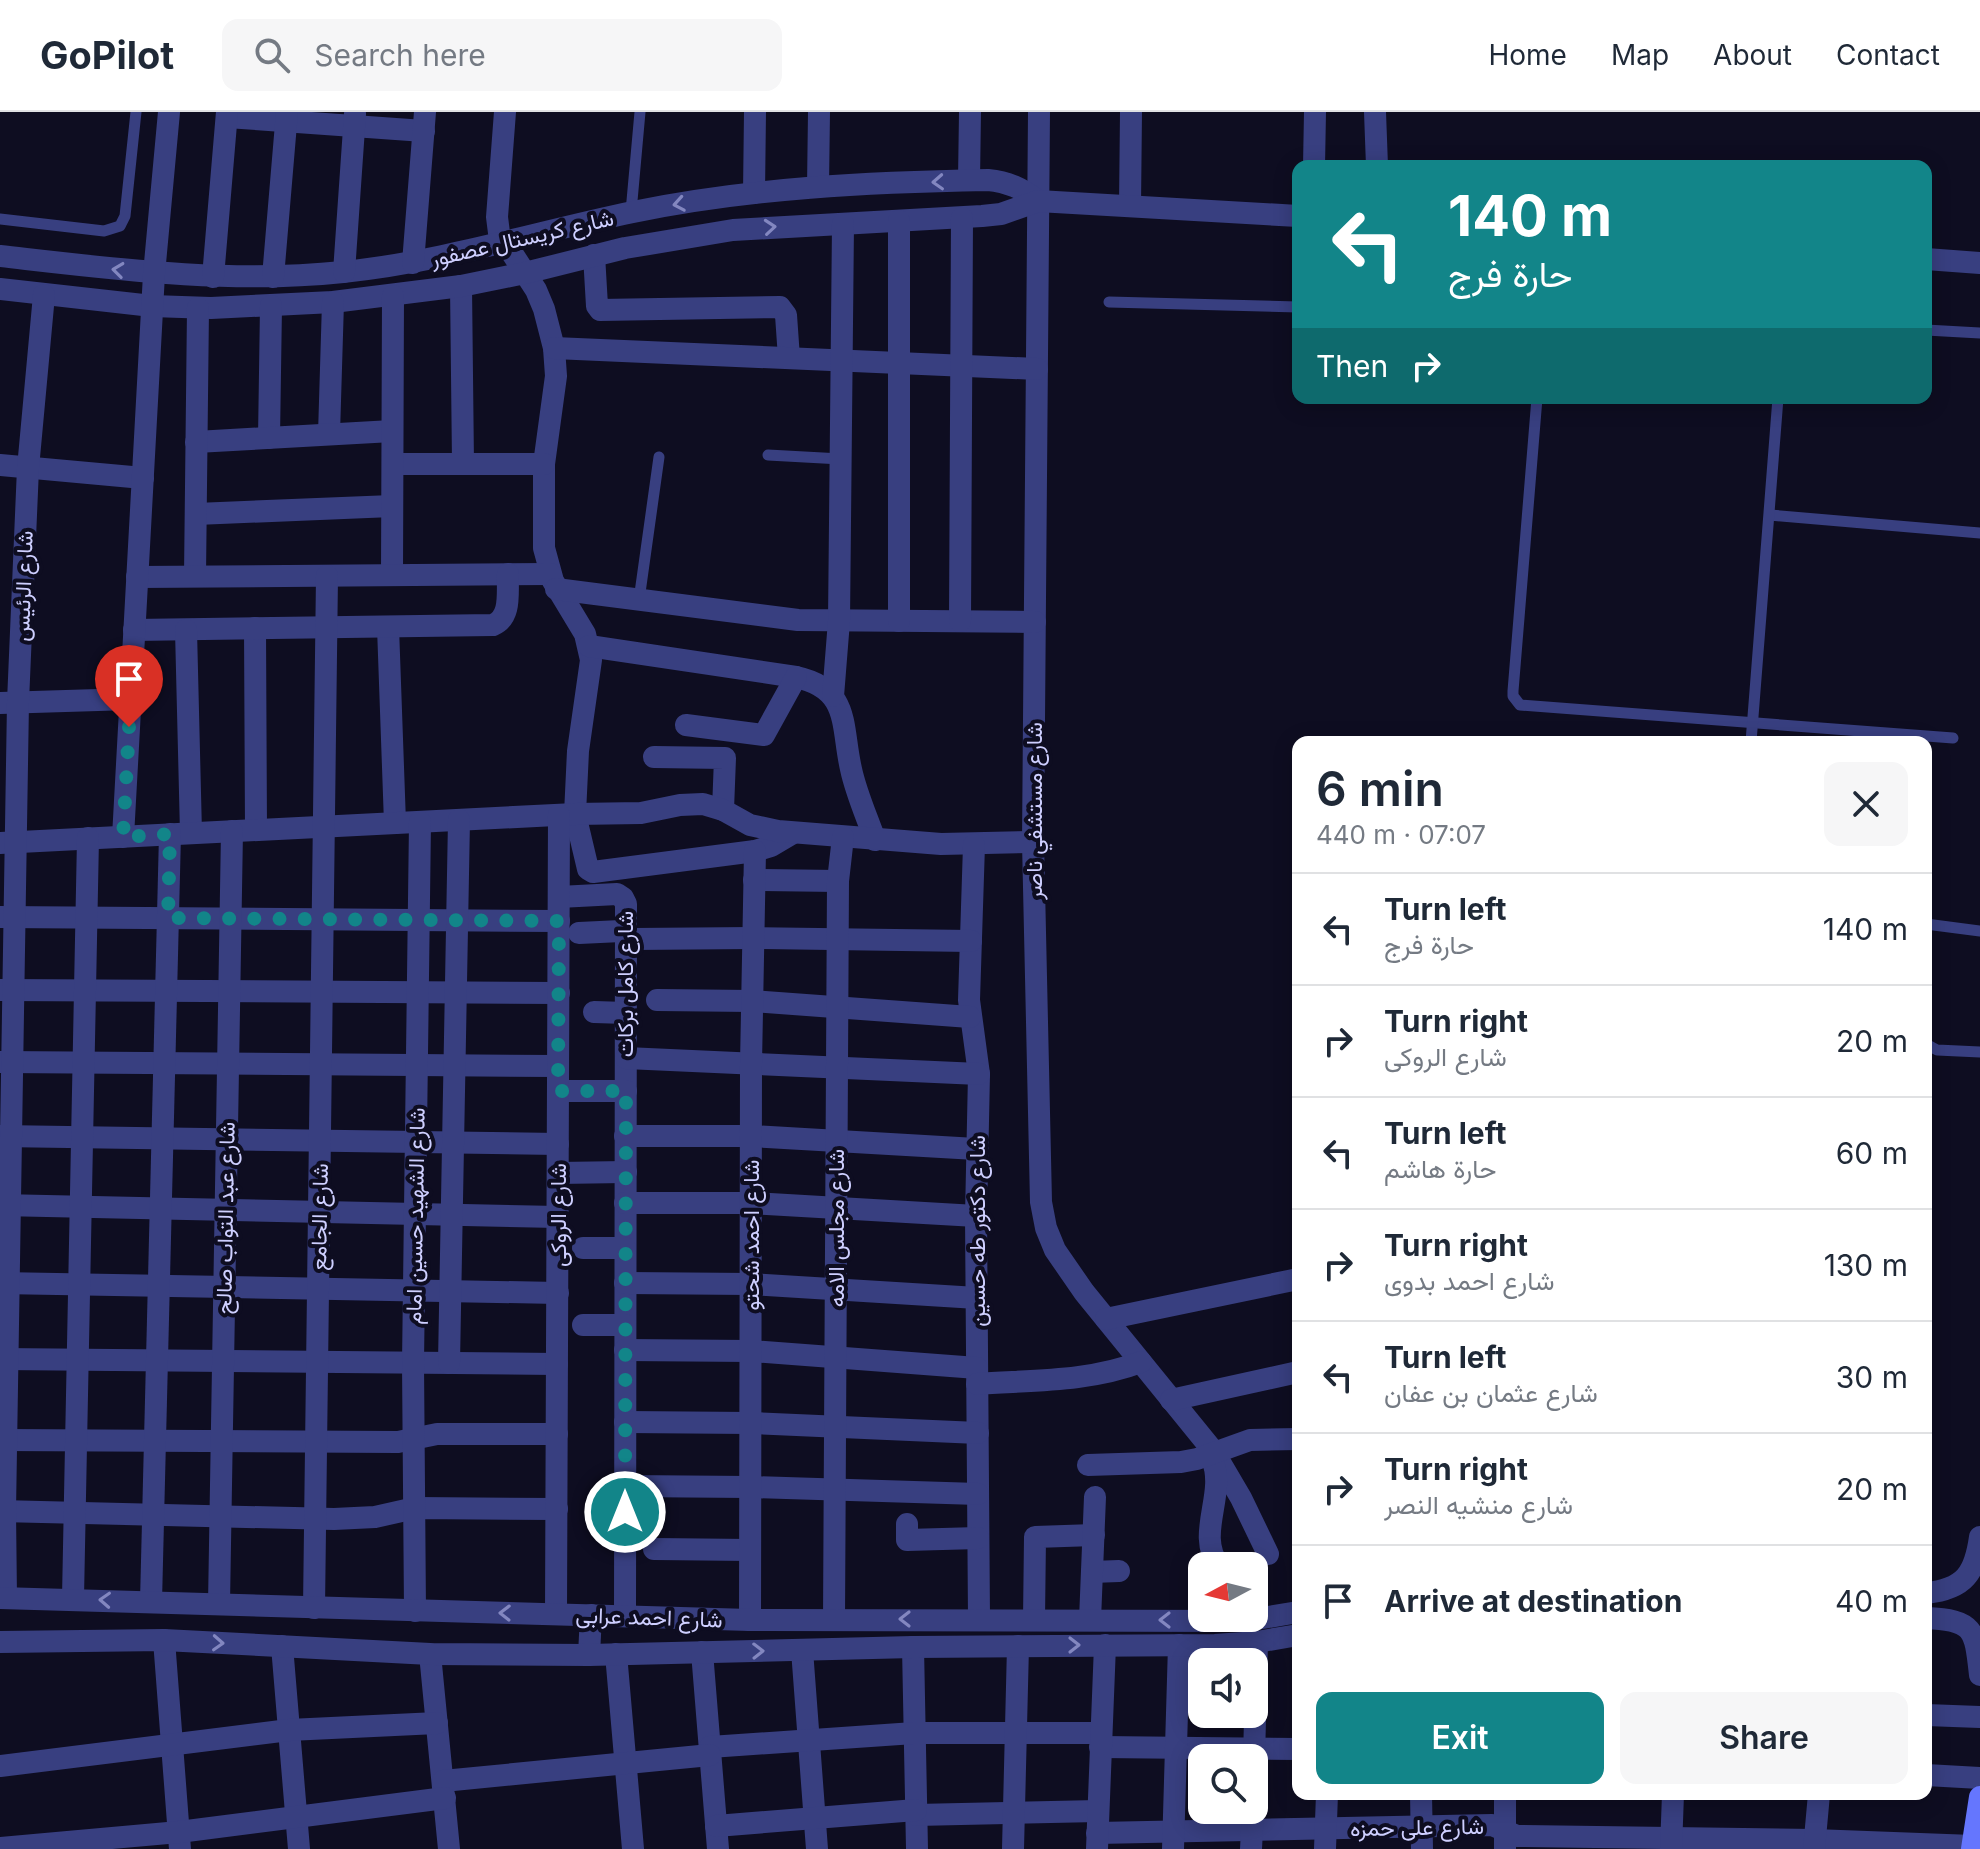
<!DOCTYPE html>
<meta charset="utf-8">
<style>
:root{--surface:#fff;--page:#f6f6f7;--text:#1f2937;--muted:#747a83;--line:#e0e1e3;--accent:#128589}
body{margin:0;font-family:Inter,Vazirmatn,sans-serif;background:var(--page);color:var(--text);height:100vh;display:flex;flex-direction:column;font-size:30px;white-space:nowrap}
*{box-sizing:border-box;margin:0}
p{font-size:26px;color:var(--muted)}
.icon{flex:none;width:44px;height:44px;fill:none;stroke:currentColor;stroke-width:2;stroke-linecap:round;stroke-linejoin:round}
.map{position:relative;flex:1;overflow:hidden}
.side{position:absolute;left:1292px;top:624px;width:640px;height:1064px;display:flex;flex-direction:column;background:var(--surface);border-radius:16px;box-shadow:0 4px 20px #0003}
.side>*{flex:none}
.banner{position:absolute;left:1292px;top:48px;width:640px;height:244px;border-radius:16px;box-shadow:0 4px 20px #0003;background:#128589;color:#fff;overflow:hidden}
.needle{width:52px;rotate:263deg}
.tools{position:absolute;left:1188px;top:1440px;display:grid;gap:16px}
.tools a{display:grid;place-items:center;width:80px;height:80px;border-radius:16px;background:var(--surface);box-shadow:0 4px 20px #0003;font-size:40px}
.pin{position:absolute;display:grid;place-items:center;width:68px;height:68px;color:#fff;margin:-82px -34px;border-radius:50% 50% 50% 0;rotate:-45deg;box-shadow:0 0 8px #0007}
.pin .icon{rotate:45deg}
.me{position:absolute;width:88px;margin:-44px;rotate:0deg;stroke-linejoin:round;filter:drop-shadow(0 0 6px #0008)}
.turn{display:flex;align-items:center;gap:28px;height:168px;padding:0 24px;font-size:36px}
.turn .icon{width:104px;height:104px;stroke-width:2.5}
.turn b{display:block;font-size:56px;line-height:68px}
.then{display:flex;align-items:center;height:76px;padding:0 24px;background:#0003;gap:16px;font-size:30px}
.round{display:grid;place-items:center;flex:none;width:84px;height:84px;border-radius:16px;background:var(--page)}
.summary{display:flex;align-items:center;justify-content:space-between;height:136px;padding:0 24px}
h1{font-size:48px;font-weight:600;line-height:60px}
.primary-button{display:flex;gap:16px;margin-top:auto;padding:16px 24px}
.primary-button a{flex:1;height:92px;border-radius:16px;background:var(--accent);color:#fff;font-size:32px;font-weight:600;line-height:92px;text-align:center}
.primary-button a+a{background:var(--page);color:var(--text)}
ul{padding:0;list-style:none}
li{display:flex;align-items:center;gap:24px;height:112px;padding:0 24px;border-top:2px solid var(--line)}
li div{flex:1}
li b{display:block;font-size:30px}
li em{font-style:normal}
header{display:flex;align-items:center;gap:48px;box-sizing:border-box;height:112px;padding:0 40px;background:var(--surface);border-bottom:2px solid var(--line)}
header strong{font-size:38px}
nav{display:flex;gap:44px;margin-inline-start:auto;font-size:28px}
.search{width:560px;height:72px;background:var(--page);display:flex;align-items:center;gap:20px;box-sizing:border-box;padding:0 28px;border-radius:16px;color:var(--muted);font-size:30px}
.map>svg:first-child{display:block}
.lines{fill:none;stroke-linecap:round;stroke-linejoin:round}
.service{stroke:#383f80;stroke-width:11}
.minor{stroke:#383f80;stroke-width:22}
.tertiary{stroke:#383f80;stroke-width:22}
.secondary{stroke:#6576fe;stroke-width:22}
.oneway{stroke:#8387c0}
.route{stroke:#128589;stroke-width:14;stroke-dasharray:0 25.2}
.labels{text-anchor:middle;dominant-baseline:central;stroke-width:8;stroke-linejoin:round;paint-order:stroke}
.street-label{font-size:22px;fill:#cecfff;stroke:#0e0d21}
</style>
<header>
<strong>GoPilot</strong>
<div class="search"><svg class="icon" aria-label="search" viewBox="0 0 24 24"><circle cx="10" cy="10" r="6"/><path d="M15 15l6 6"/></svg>Search here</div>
<nav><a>Home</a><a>Map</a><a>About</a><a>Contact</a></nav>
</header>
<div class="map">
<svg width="1980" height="1737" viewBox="0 0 1980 1737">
<rect width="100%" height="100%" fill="#0e0d21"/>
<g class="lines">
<g class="service">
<polyline points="631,100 640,0"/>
<polyline points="0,107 104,119 120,114 125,104 136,0"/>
<polyline points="1109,190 1298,195"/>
<polyline points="1926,218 1980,221"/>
<polyline points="1537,286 1513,579 1513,584 1520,593 1953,626"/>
<polyline points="768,343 841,347"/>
<polyline points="1770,403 1980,421"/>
<polyline points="639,488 659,345"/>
<polyline points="1751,630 1778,286"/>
<polyline points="1926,812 1980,819"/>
<polyline points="1926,932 1937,938 1980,940"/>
</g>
<g class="minor">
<polyline points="505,0 497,105 499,121 536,178 544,197 554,236 556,264 544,352 544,436 553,469 585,522 591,548 578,639 575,702 588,757 593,760 755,739 771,734 793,721"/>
<polyline points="1039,0 1033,730 1041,1090 1046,1116 1055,1138 1084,1180 1214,1340 1241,1386 1268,1442"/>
<polyline points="1375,0 1377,54"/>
<polyline points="227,5 424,19"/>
<polyline points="1314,54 1315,0"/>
<polyline points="969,68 970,0"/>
<polyline points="818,75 819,0"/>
<polyline points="754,81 755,0"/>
<polyline points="1130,94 1131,0"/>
<polyline points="594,143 597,194 600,198 780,195 786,203 789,246"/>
<path d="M 0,144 C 115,157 228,172 343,160 C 442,150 536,120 633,100 C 750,76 870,70 988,68 C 1008,70 1022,76 1038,89"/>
<polyline points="1926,147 1980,151"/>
<polyline points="413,151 425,0"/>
<polyline points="344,160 355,2"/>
<polyline points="213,165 227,0"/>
<polyline points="273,165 287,0"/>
<polyline points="461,174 463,352"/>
<polyline points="0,177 152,194 211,196 333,190 461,174 525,161 625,136 733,118 982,104 1001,102 1038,89 1298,104"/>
<polyline points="554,236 1037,257"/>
<polyline points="329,322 333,190"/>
<polyline points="269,326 271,194"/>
<polyline points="196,330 392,319"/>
<polyline points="393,352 544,352"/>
<polyline points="0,353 143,366"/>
<polyline points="196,402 392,394"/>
<polyline points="392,463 393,184"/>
<polyline points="195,464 198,196"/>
<polyline points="137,465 550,462"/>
<polyline points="556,477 798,508 1035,510"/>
<polyline points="899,509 899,109"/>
<polyline points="960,509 962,106"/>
<polyline points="388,515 395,711"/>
<polyline points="255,516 256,718"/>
<path d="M 134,518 L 493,513 C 512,505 507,480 508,462"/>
<polyline points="186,518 191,721"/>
<path d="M 589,534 L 796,565 C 851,577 841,614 851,657 C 856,681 867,705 875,728"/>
<polyline points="833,584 839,509 843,112"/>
<polyline points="0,591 131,587"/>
<polyline points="686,613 764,623 796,565"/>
<polyline points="654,645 725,646 723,698"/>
<polyline points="123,725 154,162 169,0"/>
<polyline points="0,731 575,702 641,701 680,693 703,692 723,698 750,713 778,719 941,732 1033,730"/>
<polyline points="974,733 969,888 979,962 976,1104 979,1507"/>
<polyline points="754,768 838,769"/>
<polyline points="559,785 617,782 623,786 626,792 625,1504"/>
<polyline points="0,805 559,809"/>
<polyline points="579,821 621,819 633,827 753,826 971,829"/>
<polyline points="1,878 559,881"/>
<polyline points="657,888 752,889 970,905"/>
<polyline points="594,900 626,901"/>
<polyline points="626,946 979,962"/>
<polyline points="1,950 558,954"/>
<polyline points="558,979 626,979"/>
<polyline points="0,1024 558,1032"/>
<polyline points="625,1024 751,1024 976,1037"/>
<polyline points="558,1061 626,1060"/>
<polyline points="625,1091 751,1091 976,1104"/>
<polyline points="0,1093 558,1105"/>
<polyline points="583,1136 625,1136"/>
<polyline points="0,1171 558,1181"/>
<polyline points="625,1171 751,1172 977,1186"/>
<polyline points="1106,1207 1298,1167"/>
<polyline points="583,1213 625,1213"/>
<polyline points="625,1238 751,1239 977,1256"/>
<polyline points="0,1247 557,1252"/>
<polyline points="449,1251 459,708"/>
<path d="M 977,1272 C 1033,1268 1088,1270 1141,1250"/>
<polyline points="1171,1288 1298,1260"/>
<polyline points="625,1310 751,1311 978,1321"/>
<polyline points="0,1328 398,1330 437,1322 557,1322"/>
<path d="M 1212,1347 C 1227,1382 1195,1422 1219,1454"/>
<polyline points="1088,1353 1181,1350 1197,1347 1250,1328 1298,1327"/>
<polyline points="625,1374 750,1375 978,1382"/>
<polyline points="0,1399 334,1407 375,1405 415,1396 557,1397"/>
<polyline points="907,1412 907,1428 978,1426"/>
<polyline points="654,1437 750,1438"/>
<polyline points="1092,1460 1119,1459"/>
<polyline points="6,1486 5,1399 18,590 28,356 44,183"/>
<polyline points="73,1486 88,726"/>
<polyline points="151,1490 170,722"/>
<polyline points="219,1492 232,719"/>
<polyline points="314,1496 327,464"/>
<polyline points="415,1499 413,1251 420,710"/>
<polyline points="556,1502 559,703"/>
<polyline points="1034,1507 1035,1425 1094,1423"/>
<polyline points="750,1508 751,952 755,739"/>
<polyline points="834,1508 838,769 843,725"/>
<polyline points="1090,1508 1095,1385"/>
<polyline points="164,1528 180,1737"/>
<polyline points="282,1534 299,1737"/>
<polyline points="913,1535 917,1737"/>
<polyline points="802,1538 817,1737"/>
<polyline points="702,1540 718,1737"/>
<polyline points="430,1542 449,1737"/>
<polyline points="616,1542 633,1737"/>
<polyline points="589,1543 591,1503"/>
<polyline points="1926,1603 1980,1605"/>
<polyline points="710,1635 914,1621 1101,1621"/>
<polyline points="1100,1635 1298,1637"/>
<polyline points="1254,1646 1257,1530"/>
<polyline points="0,1654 289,1618 437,1611"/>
<polyline points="1926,1663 1980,1666"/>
<polyline points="443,1669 710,1643"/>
<polyline points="1421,1682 1422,1737"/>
<polyline points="916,1703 1098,1699"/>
<polyline points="716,1714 916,1698"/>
<polyline points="1097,1721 1492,1713 1517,1724 1814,1728 1973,1734"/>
<polyline points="0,1736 179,1720 445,1686"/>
<polyline points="1013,1737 1018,1534"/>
<polyline points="1097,1737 1105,1533"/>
<polyline points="1173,1737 1179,1533"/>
<polyline points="1251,1737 1253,1698"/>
<polyline points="1325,1737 1327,1682"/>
<polyline points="1505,1737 1505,1682"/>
<polyline points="1671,1737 1673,1682"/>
<polyline points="1814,1737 1819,1682"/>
</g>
<g class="tertiary">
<path d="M 1926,1481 C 1965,1477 1975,1461 1980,1425"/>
<polyline points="0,1486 750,1508 1245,1509 1298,1500"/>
<path d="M 1926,1506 C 1975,1508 1975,1518 1980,1563"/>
<polyline points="0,1530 164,1528 430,1542 589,1543 913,1535 1215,1533 1257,1530 1298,1523"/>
</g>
<polyline class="secondary" points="1972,1737 1980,1685"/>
</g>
<defs><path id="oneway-chevron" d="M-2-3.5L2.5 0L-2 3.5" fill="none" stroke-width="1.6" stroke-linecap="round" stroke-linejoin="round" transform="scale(2)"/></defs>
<g class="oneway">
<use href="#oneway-chevron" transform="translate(938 70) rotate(177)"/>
<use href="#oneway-chevron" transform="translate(679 92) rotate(170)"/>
<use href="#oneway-chevron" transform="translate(770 115) rotate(-5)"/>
<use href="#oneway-chevron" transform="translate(118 158) rotate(-173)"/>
<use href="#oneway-chevron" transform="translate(105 1488) rotate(-177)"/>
<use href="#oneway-chevron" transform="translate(505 1501) rotate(-179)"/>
<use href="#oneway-chevron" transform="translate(905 1507) rotate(180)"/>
<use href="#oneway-chevron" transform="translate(1165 1508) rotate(-180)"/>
<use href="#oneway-chevron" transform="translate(218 1531) rotate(3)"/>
<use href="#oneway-chevron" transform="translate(1074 1533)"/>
<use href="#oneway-chevron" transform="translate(758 1539) rotate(-1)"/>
</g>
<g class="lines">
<polyline class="route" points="129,615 123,725 170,722 168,806 559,809 558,979 626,979 625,1400"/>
</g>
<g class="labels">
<g class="street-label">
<text transform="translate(522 126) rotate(-13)">شارع كريستال عصفور</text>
<text transform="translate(23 474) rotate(-88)">شارع الرئيس</text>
<text transform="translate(1034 699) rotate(-90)">شارع مستشفي ناصر</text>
<text transform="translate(625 872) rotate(-90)">شارع كامل بركات</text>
<text transform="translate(558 1103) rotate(-90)">شارع الروكى</text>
<text transform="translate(415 1104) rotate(-89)">شارع الشهيد حسين امام</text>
<text transform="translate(319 1105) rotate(-89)">شارع الجامع</text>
<text transform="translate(225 1106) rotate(-89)">شارع عبد التواب صالح</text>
<text transform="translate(836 1116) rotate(-90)">شارع مجلس الامه</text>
<text transform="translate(977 1119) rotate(-90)">شارع دكتور طه حسين</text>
<text transform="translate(751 1123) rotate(-90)">شارع احمد شحتو</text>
<text transform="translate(649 1505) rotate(2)">شارع احمد عرابى</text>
<text transform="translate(1417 1715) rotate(-1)">شارع على حمزه</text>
</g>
</g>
</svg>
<div class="tools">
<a><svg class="needle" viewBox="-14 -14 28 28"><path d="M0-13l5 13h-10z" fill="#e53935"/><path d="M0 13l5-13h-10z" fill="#747a83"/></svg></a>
<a><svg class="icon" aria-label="sound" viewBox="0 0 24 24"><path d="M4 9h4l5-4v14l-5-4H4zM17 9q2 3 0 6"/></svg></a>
<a><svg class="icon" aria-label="search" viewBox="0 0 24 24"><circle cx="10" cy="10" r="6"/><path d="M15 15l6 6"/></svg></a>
</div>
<div class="pin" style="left:129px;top:615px;background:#d93025"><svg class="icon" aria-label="arrive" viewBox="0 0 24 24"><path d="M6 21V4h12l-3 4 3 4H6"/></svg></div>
<svg class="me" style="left:625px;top:1400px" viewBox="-20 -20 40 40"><circle r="17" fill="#128589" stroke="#fff" stroke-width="3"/><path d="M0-11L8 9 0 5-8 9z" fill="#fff"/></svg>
<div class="banner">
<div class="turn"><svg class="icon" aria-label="left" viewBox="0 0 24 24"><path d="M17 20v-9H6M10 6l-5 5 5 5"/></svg><div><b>140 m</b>حارة فرج</div></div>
<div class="then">Then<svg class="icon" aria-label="right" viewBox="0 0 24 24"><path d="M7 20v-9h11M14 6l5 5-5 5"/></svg></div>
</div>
<section class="side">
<div class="summary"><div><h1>6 min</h1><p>440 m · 07:07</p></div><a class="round"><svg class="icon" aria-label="close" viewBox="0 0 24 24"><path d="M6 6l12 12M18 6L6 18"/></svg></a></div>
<ul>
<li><svg class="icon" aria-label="left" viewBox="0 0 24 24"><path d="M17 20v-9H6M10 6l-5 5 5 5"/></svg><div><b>Turn left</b><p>حارة فرج</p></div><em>140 m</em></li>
<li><svg class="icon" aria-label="right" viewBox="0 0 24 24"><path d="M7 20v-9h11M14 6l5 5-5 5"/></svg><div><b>Turn right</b><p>شارع الروكى</p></div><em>20 m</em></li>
<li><svg class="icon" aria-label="left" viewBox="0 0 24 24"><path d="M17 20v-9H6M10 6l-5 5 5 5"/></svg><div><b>Turn left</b><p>حارة هاشم</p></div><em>60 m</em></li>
<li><svg class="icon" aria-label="right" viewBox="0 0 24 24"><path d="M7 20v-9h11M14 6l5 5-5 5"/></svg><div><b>Turn right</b><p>شارع احمد بدوى</p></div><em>130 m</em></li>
<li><svg class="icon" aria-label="left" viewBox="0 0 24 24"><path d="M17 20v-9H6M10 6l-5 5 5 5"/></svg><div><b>Turn left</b><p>شارع عثمان بن عفان</p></div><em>30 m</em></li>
<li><svg class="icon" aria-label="right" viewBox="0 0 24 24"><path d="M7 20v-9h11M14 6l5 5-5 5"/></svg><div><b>Turn right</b><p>شارع منشيه النصر</p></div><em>20 m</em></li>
<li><svg class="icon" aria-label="arrive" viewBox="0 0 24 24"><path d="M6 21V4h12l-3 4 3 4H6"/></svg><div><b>Arrive at destination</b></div><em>40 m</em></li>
</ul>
<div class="primary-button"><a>Exit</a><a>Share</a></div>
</section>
</div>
